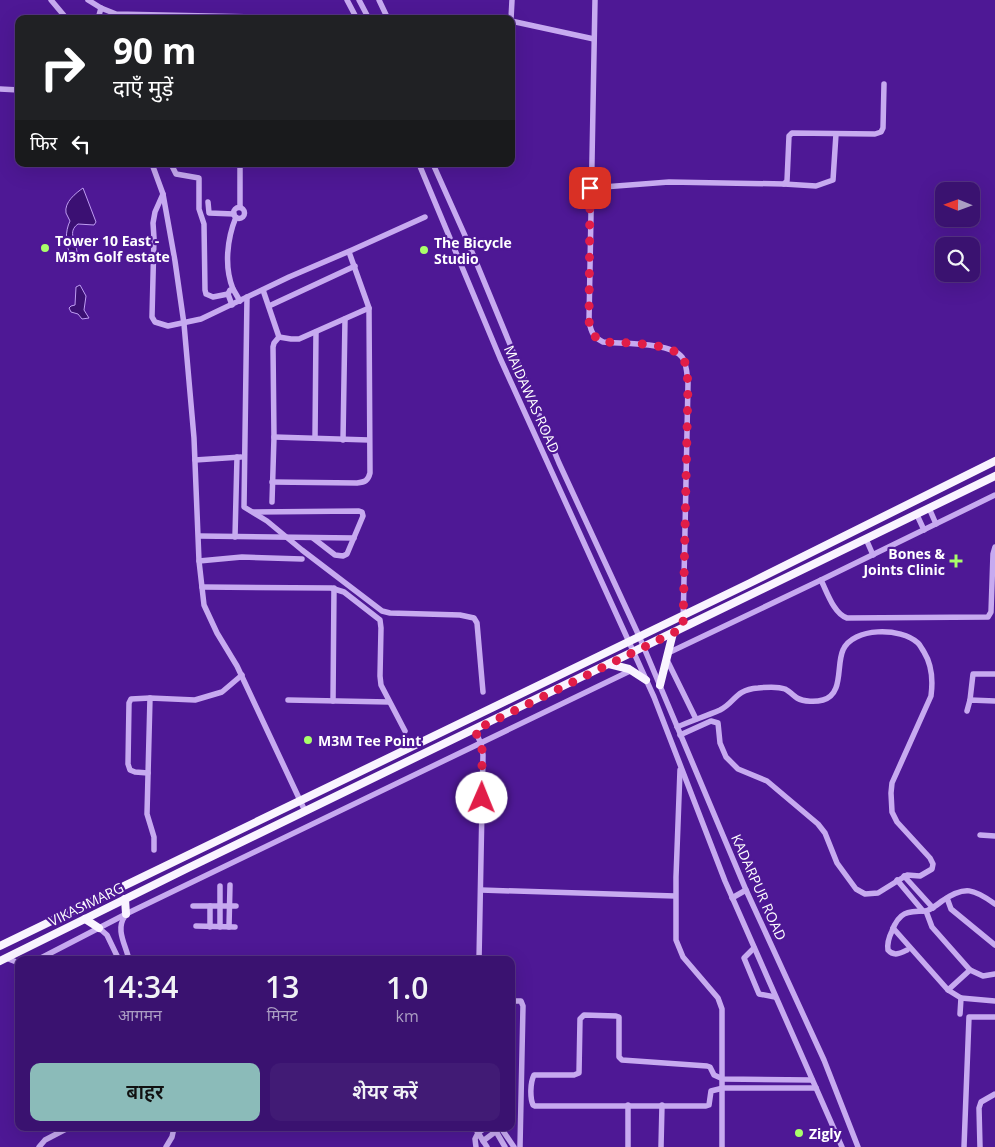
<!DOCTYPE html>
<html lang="hi">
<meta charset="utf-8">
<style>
:root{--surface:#3a1270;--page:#411b75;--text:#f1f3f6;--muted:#ab9ec3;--line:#543283;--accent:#8bbbb9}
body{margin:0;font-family:"Open Sans","Noto Sans Devanagari",sans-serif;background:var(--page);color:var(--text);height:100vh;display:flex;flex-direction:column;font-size:19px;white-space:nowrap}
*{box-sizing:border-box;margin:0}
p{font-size:16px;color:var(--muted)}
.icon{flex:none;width:28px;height:28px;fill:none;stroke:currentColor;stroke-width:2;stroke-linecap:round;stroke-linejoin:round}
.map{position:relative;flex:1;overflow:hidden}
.drawer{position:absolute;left:15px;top:956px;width:500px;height:175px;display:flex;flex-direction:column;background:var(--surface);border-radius:10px;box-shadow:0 5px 20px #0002,0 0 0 1px var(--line)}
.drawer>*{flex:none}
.hud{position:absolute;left:15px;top:15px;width:500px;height:152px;border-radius:10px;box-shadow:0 5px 20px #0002,0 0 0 1px var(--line);background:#202124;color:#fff;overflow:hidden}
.needle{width:32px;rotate:271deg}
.buttons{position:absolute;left:935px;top:182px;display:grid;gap:10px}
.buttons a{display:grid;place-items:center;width:45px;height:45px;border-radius:10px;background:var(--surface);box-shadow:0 5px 20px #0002,0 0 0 1px var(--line);font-size:25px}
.pin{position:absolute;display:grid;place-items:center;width:42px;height:42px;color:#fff;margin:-21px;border-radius:10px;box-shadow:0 2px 8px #0006}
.me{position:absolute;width:55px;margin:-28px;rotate:1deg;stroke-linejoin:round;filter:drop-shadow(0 0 4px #0008)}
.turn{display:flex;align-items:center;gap:18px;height:105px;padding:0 15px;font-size:22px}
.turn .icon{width:65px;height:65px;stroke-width:2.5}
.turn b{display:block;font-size:35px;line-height:42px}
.then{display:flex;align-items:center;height:48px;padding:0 15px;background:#0003;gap:10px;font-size:19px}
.eta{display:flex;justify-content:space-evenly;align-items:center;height:85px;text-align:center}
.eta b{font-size:30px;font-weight:600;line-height:35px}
.cta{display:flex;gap:10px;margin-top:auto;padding:10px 15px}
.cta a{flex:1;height:58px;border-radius:10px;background:var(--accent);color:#111;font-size:20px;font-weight:600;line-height:58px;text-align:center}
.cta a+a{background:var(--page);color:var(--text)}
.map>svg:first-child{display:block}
.water{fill:#3b1073;stroke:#bf9df3}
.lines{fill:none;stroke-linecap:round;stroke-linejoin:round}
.minor{stroke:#c7aaf0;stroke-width:5.5}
.major{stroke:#f9f4ff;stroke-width:8}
.route{stroke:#e11d48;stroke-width:9;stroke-dasharray:0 16.2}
.poi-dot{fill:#a9ff6a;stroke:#4e1895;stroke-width:2}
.labels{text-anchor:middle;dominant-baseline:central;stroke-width:4.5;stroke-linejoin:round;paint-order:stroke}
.poi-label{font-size:14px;font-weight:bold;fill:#fff;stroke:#4e1895;text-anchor:start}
.street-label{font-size:14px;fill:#fff;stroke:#4e1895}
</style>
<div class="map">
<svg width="995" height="1147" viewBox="0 0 995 1147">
<rect width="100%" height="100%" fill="#4e1895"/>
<g class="water">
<path d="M 83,188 L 96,222 L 94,225 L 78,224 C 67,232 76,241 77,252 L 75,255 L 71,255 C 65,246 65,231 70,221 C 69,218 67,216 66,213 C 64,202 76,193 83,188 Z"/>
<polygon points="80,285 86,296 84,310 89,318 82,319 78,314 71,312 69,308 71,306 75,305 76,287"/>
</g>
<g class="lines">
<g class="minor">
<polyline points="51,0 67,19"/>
<polyline points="88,0 101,8 116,14 354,19"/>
<polyline points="347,0 357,19"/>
<polyline points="359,0 369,19"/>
<polyline points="379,0 388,19"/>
<path d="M 595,0 L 589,321 C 591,332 593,337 603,342 C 622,344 670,342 682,357 C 687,363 687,376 688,383 L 683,628"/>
<polyline points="98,19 101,8"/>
<polyline points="511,19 512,0"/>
<polyline points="511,21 594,39"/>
<polyline points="0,89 19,90"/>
<polyline points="152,164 163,194 155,212 153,223 154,238 152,317 155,322 168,326 201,319 289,277 352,250 425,217"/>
<polyline points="171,164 176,174 199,178 199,209 204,224 205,290 206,294 213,297 228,294"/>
<polyline points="240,164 240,207"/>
<polyline points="419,164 500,358 654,697 725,881 842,1147"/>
<polyline points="433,164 467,240 559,463 639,636 746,890 824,1060 858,1147"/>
<polyline points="784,184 816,186 833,180 836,134"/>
<polyline points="590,188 669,182 784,184 787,181 789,136 792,133 875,134 881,132 883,128 884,84"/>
<polyline points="163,194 175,261 184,324 194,438 199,561 204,605 217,633 237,666 305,811"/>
<polyline points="208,202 209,213 234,214"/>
<circle cx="239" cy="213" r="5.5"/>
<path d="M 233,289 C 224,267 227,239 236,217"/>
<polyline points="263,290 279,337"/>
<polyline points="247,297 244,507 267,521 302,550 382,611 390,613 460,615 474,618 477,623 483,692"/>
<polyline points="232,305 228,294 230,290 233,289 240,301"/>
<polyline points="269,306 355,266"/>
<polyline points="279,337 291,339 299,339 369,308"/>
<polyline points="274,437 369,440"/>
<polyline points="315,438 316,332"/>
<polyline points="343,440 345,319"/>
<polyline points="195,460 241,457"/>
<path d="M 272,482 L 357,483 C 365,482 368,481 370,473 L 369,308 L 349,252"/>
<polyline points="272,502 274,437 273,347 274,343 279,337"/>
<polyline points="929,508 936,524"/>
<polyline points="254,512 359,511 362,512 363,516 347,554 343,556 335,555 313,538"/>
<polyline points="917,515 924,530"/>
<polyline points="199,536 354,538"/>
<polyline points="235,537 237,457"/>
<polyline points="866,539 873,555"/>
<polyline points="199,561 242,557 302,559"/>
<path d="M 821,580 C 827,592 834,614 847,618 L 988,617 L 991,612 L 993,554 L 995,547"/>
<polyline points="202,587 331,588 344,592 380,620 381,628 380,676 381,685 405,731"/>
<polyline points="668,653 821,580 995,495"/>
<polyline points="666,658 696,719"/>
<polyline points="288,700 389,702"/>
<polyline points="970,700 973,674 995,674"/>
<polyline points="333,701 334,588"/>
<polyline points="967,711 970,700 995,701"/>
<path d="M 677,727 C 691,721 706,716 720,710 C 736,702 734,690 758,688 C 767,687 777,686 785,689 C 789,691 793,695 797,698 C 804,702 816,702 823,700 C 844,694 836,665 843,650 C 853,627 901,627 918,643 C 920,645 922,649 924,652 C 932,665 933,681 931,696 L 892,783 L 891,793 L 892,812 L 897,822 L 930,858 L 933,864 L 932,869 L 920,876 L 907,875 L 878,893 L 865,894 L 856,889 L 837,863 L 825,833 L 818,824 L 767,781 L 738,769 L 726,757 L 720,743 L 718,723 L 711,721 L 680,735"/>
<polyline points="475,730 481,744 483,755 479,960"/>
<polyline points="680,770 676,877 676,940 683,957 718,998 722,1009 722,1147"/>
<polyline points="148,773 135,772 130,770 128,764 129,703 131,699 150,698"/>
<polyline points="980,835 995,836"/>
<polyline points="154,850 154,837 147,814 150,698 195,700 222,692 242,675"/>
<polyline points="904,876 933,908"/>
<polyline points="897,880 923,911"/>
<polyline points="481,890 675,896"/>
<polyline points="732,898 746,890"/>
<polyline points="947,898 951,909 995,945"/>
<path d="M 995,904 C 974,889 965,885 942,901 C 937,905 932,909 926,911 L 932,927 L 970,970 L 983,976 L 995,974"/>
<polyline points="193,906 236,906"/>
<path d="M 125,916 C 115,930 126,945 129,960"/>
<polyline points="196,926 235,927"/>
<polyline points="210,927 210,906"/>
<polyline points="220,927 220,886"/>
<polyline points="229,927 230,885"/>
<polyline points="99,928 107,935 119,960"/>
<polyline points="893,928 948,990 961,998 960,1014"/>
<polyline points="754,948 744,958 759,994 775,997"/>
<path d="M 907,950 C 901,953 894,957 888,950 C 887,943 889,937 892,931 C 899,912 907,911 926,911"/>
<polyline points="6,958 19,963"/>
<polyline points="37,960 126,914 632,670"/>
<polyline points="948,990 970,970"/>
<polyline points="961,998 995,1001"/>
<polyline points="511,1001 521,1001 523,1006 520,1147"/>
<path d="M 812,1080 L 723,1079 L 714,1075 L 710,1067 L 707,1066 L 622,1060 L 619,1057 L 619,1017 L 616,1016 L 584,1015 L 580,1019 L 579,1073 L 574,1075 L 534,1075 C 530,1083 530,1098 533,1105 L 535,1106 L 706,1106 L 709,1105 L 711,1091 L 723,1088 L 816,1088"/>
<polyline points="628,1105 628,1147"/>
<polyline points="475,1128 487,1147"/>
<polyline points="494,1128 505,1147"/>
<polyline points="501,1128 514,1147"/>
<polyline points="478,1133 485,1128"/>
<polyline points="483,1141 499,1129"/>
<polyline points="39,1147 45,1140 68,1128"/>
<polyline points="166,1147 172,1137 174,1128"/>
<polyline points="476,1147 475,1139 478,1133"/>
<polyline points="661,1147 662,1105"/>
<polyline points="964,1147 969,1017 995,1017"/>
<polyline points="980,1147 979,1108 981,1102 995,1094"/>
</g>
<g class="major">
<polyline points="609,664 629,669 646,680"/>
<polyline points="660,685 673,633"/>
<polyline points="125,899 126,914"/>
<polyline points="85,919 99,928"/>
<polyline points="0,946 750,583 995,461"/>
<polyline points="0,961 188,868 995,476"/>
</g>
</g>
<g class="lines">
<path class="route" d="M 482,798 L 482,748 L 475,730 L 683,628 L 688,383 C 687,376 687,363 682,357 C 670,342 622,343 603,342 C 593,337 591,332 589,321 L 590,188"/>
</g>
<g class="poi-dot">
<circle cx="45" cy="248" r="5"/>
<circle cx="424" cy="250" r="5"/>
<path d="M953.5 553.5h5v5h5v5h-5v5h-5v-5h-5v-5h5z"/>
<circle cx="308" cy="740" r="5"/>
<circle cx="799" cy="1133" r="5"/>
</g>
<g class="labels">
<g class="poi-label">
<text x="55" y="240">Tower 10 East -<tspan x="55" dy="16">M3m Golf estate</tspan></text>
<text x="434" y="242">The Bicycle<tspan x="434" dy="16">Studio</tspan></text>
<text x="945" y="553" text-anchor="end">Bones &amp;<tspan x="945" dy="16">Joints Clinic</tspan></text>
<text x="318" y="740">M3M Tee Point</text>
<text x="809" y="1133">Zigly</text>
</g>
<g class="street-label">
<text transform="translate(532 399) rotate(66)">MAIDAWAS ROAD</text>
<text transform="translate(759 887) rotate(66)">KADARPUR ROAD</text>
<text transform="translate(86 904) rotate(-26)">VIKAS MARG</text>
</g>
</g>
</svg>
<div class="buttons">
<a><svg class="needle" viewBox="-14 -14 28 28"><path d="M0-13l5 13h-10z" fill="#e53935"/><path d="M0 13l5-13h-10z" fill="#ab9ec3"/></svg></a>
<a><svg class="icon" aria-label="search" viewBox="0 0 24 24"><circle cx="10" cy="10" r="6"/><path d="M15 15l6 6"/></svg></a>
</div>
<div class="pin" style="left:590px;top:188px;background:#d93025"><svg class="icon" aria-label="arrive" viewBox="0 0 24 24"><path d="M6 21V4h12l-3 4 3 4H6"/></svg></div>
<svg class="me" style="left:482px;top:798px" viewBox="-20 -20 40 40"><circle r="19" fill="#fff"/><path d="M0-13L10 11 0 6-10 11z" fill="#e11d48"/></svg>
<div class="hud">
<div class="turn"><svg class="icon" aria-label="right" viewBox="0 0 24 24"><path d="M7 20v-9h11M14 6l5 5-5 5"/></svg><div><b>90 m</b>दाएँ मुड़ें</div></div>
<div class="then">फिर<svg class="icon" aria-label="left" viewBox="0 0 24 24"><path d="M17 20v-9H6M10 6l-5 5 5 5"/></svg></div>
</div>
<section class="drawer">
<div class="eta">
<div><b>14:34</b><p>आगमन</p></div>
<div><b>13</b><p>मिनट</p></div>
<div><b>1.0</b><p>km</p></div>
</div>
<div class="cta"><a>बाहर</a><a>शेयर करें</a></div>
</section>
</div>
